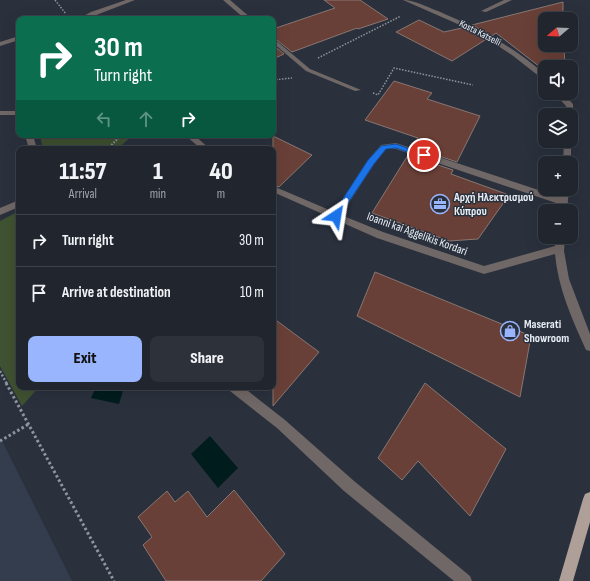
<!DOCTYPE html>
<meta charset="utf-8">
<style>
:root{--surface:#20252e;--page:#2d313a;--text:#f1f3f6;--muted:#a2a5aa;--line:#3d424a;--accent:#99b5fd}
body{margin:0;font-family:"Sofia Sans Condensed",sans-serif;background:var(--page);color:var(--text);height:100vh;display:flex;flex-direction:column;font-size:15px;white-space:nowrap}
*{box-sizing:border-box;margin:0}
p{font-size:13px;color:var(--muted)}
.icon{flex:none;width:22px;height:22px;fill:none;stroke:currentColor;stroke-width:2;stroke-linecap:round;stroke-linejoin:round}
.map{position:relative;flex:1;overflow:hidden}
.side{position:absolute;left:16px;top:146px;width:260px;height:244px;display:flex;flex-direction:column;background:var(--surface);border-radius:8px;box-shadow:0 4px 16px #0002,0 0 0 1px var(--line)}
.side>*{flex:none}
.banner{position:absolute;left:16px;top:16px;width:260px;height:122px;border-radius:8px;box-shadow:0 4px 16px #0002,0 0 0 1px var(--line);background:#0b6e4f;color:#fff;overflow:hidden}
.needle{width:26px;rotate:251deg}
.controls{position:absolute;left:538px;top:12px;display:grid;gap:8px}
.controls a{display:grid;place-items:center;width:40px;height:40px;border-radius:8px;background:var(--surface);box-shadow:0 4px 16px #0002,0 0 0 1px var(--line);font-size:20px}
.pin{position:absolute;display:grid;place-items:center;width:34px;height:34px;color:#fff;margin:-17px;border:2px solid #fff;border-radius:50%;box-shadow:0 1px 4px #0007}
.me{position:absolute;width:44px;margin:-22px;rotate:33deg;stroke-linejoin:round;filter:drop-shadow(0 0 3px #0008)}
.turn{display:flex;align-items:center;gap:14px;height:84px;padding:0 12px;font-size:18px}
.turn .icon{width:52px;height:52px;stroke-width:2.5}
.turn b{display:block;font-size:28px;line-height:34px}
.lanes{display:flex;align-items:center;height:38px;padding:0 12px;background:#0003;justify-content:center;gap:20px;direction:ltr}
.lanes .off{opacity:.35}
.eta{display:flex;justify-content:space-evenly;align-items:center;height:68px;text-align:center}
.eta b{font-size:24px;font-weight:800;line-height:28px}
.action{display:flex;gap:8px;margin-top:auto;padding:8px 12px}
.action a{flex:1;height:46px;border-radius:8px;background:var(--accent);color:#111;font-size:16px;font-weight:800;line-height:46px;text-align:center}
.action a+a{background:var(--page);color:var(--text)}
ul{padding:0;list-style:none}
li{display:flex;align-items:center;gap:12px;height:52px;padding:0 12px;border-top:1px solid var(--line)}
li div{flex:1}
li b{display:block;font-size:15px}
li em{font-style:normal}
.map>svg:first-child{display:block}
.built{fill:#343d4e}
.green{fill:#3f5231}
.water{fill:#001c1d}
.building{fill:#694037;stroke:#887672}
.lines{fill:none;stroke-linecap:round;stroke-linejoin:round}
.path-far3{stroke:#8f959f;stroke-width:1.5;stroke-dasharray:1.5 1.5;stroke-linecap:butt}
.path-far2{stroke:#8f959f;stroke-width:2;stroke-dasharray:1.5 1.5;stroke-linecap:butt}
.path-far1{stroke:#8f959f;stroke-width:2.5;stroke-dasharray:2 2;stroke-linecap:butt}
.path{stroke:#8f959f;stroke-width:3;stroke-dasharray:2.5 2.5;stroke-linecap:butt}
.minor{fill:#706866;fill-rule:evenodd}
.major{fill:#ae9f99;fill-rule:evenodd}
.route{fill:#1a73e8;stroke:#114b97}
.labels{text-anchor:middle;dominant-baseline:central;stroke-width:3;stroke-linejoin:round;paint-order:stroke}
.far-street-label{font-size:10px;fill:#e9eef5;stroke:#2a313d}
.poi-label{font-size:12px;font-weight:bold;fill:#e9eef5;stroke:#2a313d;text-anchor:start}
.street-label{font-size:12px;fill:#e9eef5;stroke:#2a313d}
</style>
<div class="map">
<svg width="590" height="581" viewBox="0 0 590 581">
<rect width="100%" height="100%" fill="#2a313d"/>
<polygon class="built" points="0,437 72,581 0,581"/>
<g class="green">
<polygon points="40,135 133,135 117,149 43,149"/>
<polygon points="19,211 19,387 39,387 22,406 0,366 0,221"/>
</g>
<g class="water">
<polygon points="96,387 124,387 119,404 91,398"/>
<polygon points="210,436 238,468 218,488 191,454"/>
</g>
<g class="building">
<polygon points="324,0 360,0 388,19 358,29 357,28 292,52 273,37 273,29 335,8"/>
<polygon points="563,2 563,19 545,19 545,45 564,45 565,67 540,67 496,33 492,36 472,25"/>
<polygon points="419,20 444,32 462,28 485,40 452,61 396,32"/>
<polygon points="273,45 284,54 273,59"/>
<polygon points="394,81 432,93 427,99 480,116 457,162 412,147 418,138 365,120"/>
<polygon points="273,136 312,155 279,187 273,185"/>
<polygon points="408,155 453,170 451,174 509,195 478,239 449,241 372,213"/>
<polygon points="375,272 531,336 520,397 357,316"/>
<polygon points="273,318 319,352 273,406"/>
<polygon points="425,383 506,449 470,516 418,461 402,480 378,458"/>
<polygon points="234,490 285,554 261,581 166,581 143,545 152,537 138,517 167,491 175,502 188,491 207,517"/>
</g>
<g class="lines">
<g class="path-far3">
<polyline points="55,0 66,14"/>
<polyline points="318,58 401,16"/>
<polyline points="273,80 292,78"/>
<polyline points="373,93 378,95 394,68 473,85"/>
</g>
<polyline class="path-far2" points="107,149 122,135"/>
<polyline class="path-far1" points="0,371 7,384"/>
<g class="path">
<polyline points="6,383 114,581"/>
<polyline points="0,441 29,424"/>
</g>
<g class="minor">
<polygon points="126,0 135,0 86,19 78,19 91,12"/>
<polygon points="223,0 230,0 252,19 245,19"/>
<path d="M 403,0 C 415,0 426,7 438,11 C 477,28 514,46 545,75 L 545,81 L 512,55 L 495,44 L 460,25 Z"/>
<polygon points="504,0 512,0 486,12 481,11"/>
<polygon points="19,36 19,40 0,46 0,42"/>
<polygon points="273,38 310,69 361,90 355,91 306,71 273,43"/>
<polygon points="554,93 562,93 573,104 573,117 566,115 566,106"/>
<rect x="0" y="111" width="19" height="4"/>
<polygon points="25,135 33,135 37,149 29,149"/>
<polygon points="185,135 194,135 210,149 201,149"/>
<polygon points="571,140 571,163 563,163 564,141 571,141"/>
<path d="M 396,143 L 560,197 L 561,189 L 569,189 L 567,211 L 559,211 L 559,204 L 396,149 L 386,149 L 374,164 L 341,215 L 383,232 L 484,266 L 555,246 L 555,237 L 565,237 L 564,251 L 569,279 L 590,334 L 590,351 L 586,350 C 572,319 558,288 555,254 L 484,274 L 377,238 L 273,192 L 273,186 L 334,212 L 368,160 L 381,145 Z"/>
<polygon points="19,200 19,207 0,215 0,208"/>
<polygon points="228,387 243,387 285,420 354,481 470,576 472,581 454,581 344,491 277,428 230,391"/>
</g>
<polygon class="major" points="590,492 590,522 573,581 559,581 583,499 585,494"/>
</g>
<polygon class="route" points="396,144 428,155 424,158 396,148 386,149 374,164 338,218 333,218 333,214 368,160 381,146"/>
<defs>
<g id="office-ring" transform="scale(1)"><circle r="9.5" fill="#2a313d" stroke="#99b5fd" stroke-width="1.5"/><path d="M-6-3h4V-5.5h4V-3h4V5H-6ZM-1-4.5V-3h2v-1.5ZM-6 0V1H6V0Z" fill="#99b5fd"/></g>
<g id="shop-ring" transform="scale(1)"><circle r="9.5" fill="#2a313d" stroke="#99b5fd" stroke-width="1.5"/><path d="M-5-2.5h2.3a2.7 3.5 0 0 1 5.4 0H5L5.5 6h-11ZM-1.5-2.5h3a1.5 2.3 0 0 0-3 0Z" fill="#99b5fd"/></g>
</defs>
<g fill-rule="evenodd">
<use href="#office-ring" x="440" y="204"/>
<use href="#shop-ring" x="510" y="331"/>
</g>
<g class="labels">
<g class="far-street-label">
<text transform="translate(480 33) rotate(27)">Kosta Katselli</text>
</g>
<g class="poi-label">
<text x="454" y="197">Αρχή Ηλεκτρισμού<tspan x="454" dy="14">Κύπρου</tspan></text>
<text x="524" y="324">Maserati<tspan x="524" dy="14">Showroom</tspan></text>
</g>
<g class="street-label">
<text transform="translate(417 234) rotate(20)">Ioanni kai Aggelikis Kordari</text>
</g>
</g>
</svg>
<div class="controls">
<a><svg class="needle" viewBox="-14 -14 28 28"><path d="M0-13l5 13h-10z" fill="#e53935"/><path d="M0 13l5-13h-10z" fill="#a2a5aa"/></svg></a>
<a><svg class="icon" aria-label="sound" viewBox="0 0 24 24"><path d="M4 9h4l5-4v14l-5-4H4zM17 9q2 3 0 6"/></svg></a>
<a><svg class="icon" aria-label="layers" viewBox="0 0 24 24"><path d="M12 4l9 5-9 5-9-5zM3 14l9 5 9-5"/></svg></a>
<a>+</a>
<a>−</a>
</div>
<div class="pin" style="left:424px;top:155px;background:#d93025"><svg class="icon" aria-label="arrive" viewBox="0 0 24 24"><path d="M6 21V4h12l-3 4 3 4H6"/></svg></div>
<svg class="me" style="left:336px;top:216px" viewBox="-20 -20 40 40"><path d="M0-17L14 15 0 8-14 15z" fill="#1a73e8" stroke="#fff" stroke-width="4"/></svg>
<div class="banner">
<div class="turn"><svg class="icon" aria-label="right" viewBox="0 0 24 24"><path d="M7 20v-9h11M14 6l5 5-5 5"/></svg><div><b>30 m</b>Turn right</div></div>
<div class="lanes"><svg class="icon off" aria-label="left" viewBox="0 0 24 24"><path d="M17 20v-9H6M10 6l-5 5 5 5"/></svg><svg class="icon off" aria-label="ahead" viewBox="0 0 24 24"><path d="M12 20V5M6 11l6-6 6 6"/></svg><svg class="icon" aria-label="right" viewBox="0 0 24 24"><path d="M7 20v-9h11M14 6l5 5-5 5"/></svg></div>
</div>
<section class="side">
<div class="eta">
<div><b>11:57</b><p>Arrival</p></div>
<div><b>1</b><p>min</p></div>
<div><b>40</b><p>m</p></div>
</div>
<ul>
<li><svg class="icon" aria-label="right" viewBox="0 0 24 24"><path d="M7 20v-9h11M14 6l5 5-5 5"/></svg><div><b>Turn right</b></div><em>30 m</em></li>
<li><svg class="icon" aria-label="arrive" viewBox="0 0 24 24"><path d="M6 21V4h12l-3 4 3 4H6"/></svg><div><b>Arrive at destination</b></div><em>10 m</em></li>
</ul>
<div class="action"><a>Exit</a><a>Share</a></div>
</section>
</div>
